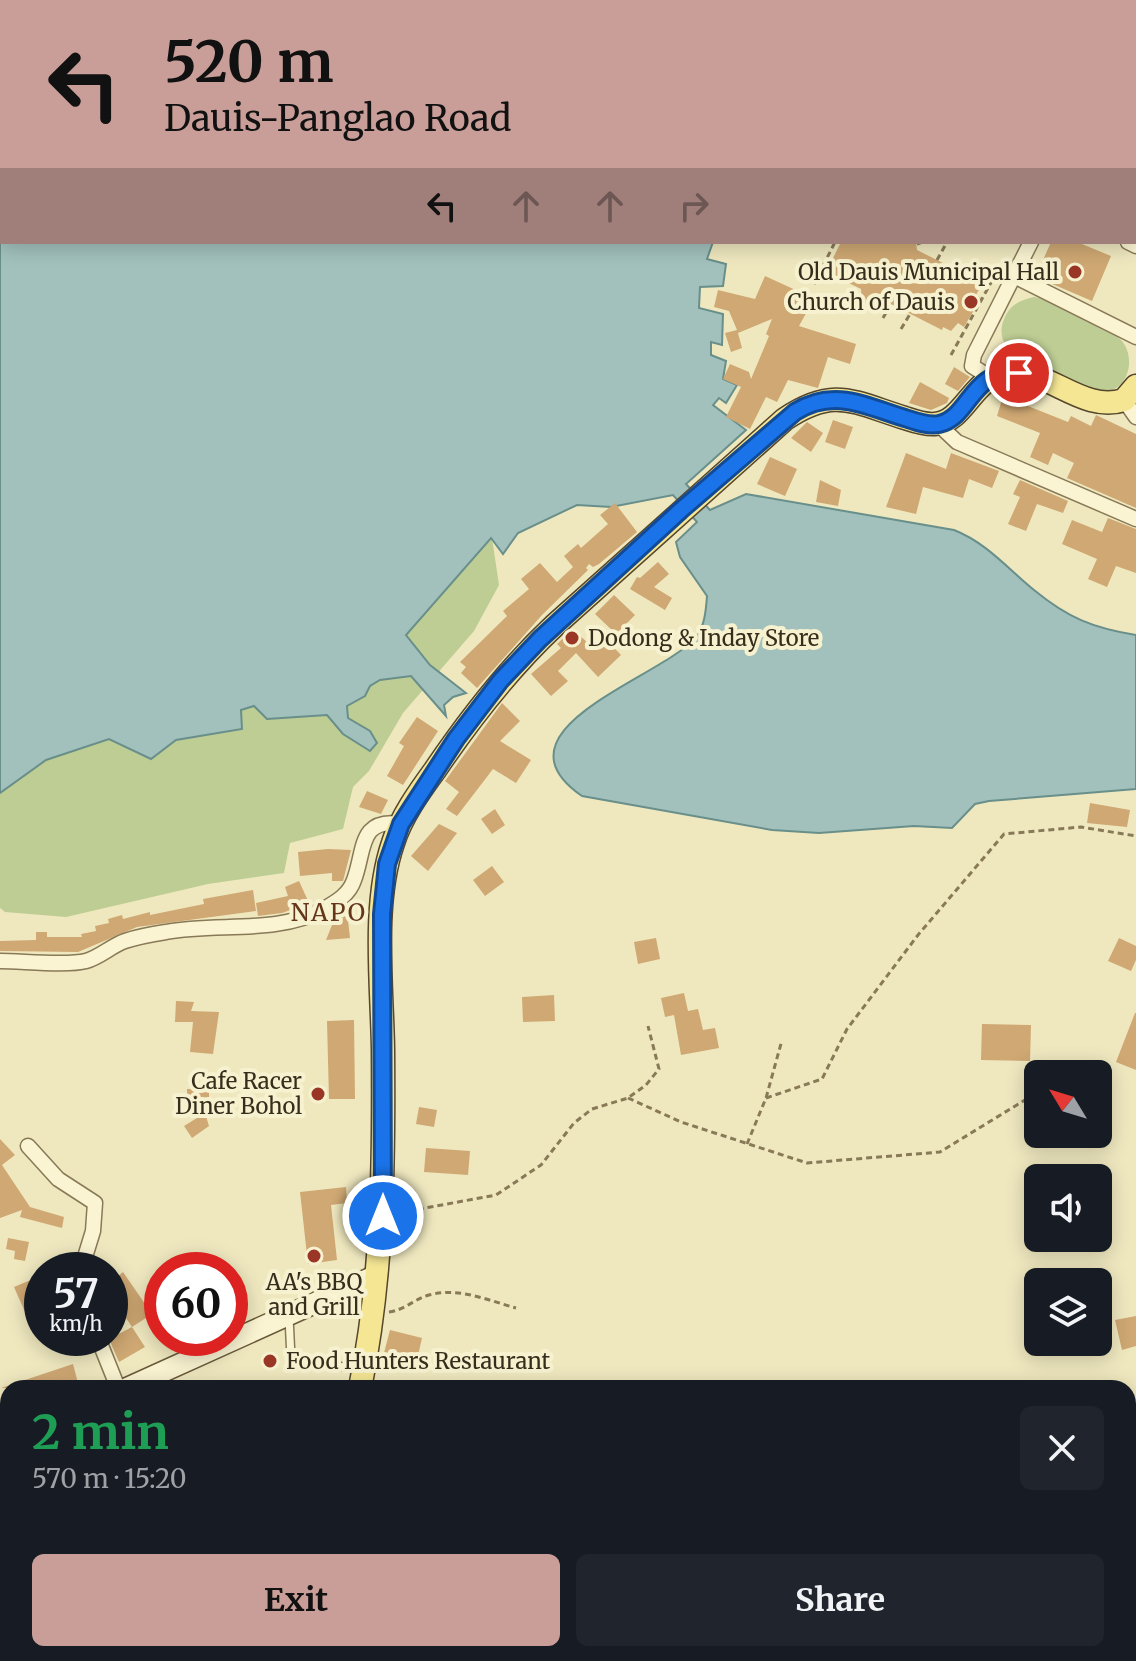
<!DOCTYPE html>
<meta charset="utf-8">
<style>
:root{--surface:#171b24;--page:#20242c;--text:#f1f3f6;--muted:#9ea1a6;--accent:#c99e98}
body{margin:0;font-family:Merriweather,serif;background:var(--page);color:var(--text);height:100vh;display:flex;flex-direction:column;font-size:30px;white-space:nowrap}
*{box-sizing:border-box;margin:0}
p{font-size:26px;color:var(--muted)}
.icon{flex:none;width:44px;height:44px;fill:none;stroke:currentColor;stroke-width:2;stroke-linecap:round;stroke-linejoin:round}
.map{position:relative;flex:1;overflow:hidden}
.drawer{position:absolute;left:0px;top:1380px;width:1136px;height:282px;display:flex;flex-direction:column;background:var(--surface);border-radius:24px 24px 0 0;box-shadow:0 4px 20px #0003}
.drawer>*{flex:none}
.top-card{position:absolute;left:0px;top:0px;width:1136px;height:244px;box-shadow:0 4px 20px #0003;background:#c99e98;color:#111;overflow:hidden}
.needle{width:52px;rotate:308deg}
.tools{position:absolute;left:1024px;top:1060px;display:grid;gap:16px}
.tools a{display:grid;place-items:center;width:88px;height:88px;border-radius:12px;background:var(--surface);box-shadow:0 4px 20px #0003;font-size:40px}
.speed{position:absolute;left:24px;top:1252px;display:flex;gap:16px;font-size:40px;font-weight:700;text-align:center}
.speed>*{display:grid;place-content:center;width:104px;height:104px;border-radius:50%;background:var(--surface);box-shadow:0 4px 20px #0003;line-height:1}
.speed small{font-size:20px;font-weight:400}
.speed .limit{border:12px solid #d22;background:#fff;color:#111}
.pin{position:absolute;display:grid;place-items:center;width:68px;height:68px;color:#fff;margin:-34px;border:4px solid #fff;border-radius:50%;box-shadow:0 2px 8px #0007}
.me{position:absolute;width:88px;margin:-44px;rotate:0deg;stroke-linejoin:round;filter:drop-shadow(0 0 6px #0008)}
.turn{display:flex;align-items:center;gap:28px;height:168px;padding:0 32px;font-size:36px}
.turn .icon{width:104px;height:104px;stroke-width:2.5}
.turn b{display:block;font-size:56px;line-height:68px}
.lanes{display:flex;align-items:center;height:76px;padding:0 32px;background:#0003;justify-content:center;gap:40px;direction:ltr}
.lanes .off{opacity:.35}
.round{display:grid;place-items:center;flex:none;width:84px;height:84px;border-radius:12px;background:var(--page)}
.head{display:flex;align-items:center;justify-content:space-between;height:136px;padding:0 32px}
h1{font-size:48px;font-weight:700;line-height:60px;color:#1e9e55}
.cta{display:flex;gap:16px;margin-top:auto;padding:16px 32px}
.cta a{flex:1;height:92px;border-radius:12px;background:var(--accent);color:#111;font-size:32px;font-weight:700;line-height:92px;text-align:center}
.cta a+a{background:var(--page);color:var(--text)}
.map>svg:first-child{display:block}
.green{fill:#bdcd93}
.water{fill:#a2c1bd;stroke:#698f8b;stroke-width:2}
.building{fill:#cfa873}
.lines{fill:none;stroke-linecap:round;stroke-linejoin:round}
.service-casing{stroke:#887957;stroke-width:10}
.minor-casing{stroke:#887957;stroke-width:17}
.secondary-casing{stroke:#6a5a3a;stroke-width:23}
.primary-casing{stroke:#56462b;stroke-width:25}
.path{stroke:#887957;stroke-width:3;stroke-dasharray:6 4;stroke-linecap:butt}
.service{stroke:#faf4d2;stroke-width:7}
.minor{stroke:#faf4d2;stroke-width:14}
.secondary{stroke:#faf4d2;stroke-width:20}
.primary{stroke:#f5e694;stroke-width:22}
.route-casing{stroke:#114b97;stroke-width:20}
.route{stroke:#1a73e8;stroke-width:14}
.poi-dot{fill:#993625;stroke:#f6f1cf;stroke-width:3}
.labels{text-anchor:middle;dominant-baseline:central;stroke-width:8;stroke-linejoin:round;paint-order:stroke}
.poi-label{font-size:22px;fill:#372d1c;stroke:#f6f1cf;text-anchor:end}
.neighbourhood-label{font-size:24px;letter-spacing:2px;fill:#65361a;stroke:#f6f1cf}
</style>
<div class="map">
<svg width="1136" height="1661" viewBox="0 0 1136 1661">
<rect width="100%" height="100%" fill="#efe8bf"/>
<g class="green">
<path d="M 1034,297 L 1045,299 C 1067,310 1105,324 1121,340 C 1136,356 1130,390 1104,392 C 1095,393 1084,388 1075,384 C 1049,373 986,357 1005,317 C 1011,304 1021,300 1034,297 Z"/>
<polygon points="492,538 499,585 474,631 403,713 369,771 353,787 343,829 290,843 284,873 208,884 66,917 5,912 0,908 0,768"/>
</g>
<path class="water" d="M 0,0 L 1136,0 L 1136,82 L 1134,2 L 2,2 L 2,242 L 713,242 L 707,259 L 726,264 L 723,286 L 700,287 L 699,308 L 723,314 L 722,345 L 711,342 L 711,355 L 726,361 L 723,379 L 737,385 L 726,403 L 719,398 L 713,405 L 746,430 L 686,484 L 710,510 L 746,494 L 954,530 C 987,543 1008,569 1034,590 C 1068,618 1093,628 1136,635 L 1136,789 L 989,801 L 975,804 L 952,828 L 914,826 L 819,833 L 772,830 L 582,796 C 485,729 664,677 696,637 C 705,626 706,609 707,596 L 680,557 L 676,542 L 697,522 L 673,495 L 611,507 L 577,505 L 518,533 L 503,554 L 491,538 L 406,635 L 430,665 L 466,693 L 453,697 L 444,705 L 446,716 L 411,676 L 380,680 L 370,686 L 365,696 L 347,706 L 348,718 L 370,731 L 377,743 L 370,751 L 343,734 L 327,715 L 267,719 L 254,706 L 241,710 L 242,729 L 176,740 L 151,759 L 109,739 L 46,760 L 0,793 Z"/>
<g class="building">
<polygon points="841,242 916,242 917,250 969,276 967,279 981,286 976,295 981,298 964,327 958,323 951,331 943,327 942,330 889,303 878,310 862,302 861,289 826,272"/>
<polygon points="1051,242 1077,242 1111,256 1092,301 1050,283 1053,275 1039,269"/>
<polygon points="765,276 800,292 806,291 814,299 799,326 856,344 850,364 828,357 818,388 788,380 777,402 766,397 750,429 726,417 741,387 723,379 730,364 749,372 751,379 769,336 766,334 772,319 738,333 742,348 731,352 725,333 737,330 729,311 714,307 718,290 755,299"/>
<polygon points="954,367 970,377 958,391 945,384"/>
<polygon points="920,382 949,398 947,403 931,410 909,403"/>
<polygon points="1003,396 1068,422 1071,416 1091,426 1096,415 1136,434 1136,508 1067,478 1074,463 1053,453 1048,465 1030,457 1040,433 997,416"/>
<polygon points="833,420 853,427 845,449 825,442"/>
<polygon points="807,422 823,433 811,452 791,438"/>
<polygon points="906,453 946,469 951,453 999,471 992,488 969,479 963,498 923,487 916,514 886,507"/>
<polygon points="770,457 797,469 785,496 757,484"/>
<polygon points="820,480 841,490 838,506 816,502"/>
<polygon points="1020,480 1068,501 1063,513 1037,504 1026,531 1008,524 1020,497 1013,494"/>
<polygon points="615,503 637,532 599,564 593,567 589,564 586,568 588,570 542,615 477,688 461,673 466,667 460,662 507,616 503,611 529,589 521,579 540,563 557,582 573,567 564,556 578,544 581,548 608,524 600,515"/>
<polygon points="1108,518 1136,529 1136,573 1116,566 1107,587 1088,579 1097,559 1062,544 1072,520 1102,532"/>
<polygon points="658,562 669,574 654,587 672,598 665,610 630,589 637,577 640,578"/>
<polygon points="614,595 635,615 616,634 595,614"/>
<polygon points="573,629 592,647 603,636 621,655 598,677 576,653 558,671 568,681 551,696 531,674 561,648 557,644"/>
<polygon points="502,703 520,721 500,741 531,760 516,783 493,769 457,816 446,809 459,792 445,781"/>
<polygon points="417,717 438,731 403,785 387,776 404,746 399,743"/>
<polygon points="367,791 388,800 381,814 359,807"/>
<polygon points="1090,803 1130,810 1127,827 1087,823"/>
<polygon points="495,809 505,825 492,834 481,819"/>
<polygon points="439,824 457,833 428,871 411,856"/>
<polygon points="328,849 351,850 343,881 332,881 332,873 300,876 298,852"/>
<polygon points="492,866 504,882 485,896 473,880"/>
<polygon points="299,881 309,903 282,913 258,916 256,903 288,896 285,887"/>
<polygon points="253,890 256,911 137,927 78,952 0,951 0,941 36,940 36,932 47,932 47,937 82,937 81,934 96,931 95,926 109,923 108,919 122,915 123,919 150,912 150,915 204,904 203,899"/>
<polygon points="347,911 350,938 326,940 336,915"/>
<polygon points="656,938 660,959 638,964 634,942"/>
<polygon points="1119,938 1136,946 1136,960 1131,971 1108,961"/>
<polygon points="684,993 688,1011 698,1009 703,1030 715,1028 719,1048 681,1055 674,1015 665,1017 661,998"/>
<polygon points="554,995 555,1021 523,1022 522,997"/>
<polygon points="176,1001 194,1002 191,1011 219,1012 213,1054 190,1052 193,1022 175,1022"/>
<polygon points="1135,1013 1136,1013 1136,1070 1116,1062"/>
<polygon points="354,1020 355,1099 329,1099 327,1021"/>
<polygon points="982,1024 1031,1025 1030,1061 981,1060"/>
<rect x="187" y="1089" width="22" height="17"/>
<polygon points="419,1107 437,1110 434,1127 416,1124"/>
<polygon points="205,1113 209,1126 192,1138 184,1126"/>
<polygon points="0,1139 15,1155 2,1165 30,1207 64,1217 62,1228 20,1217 22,1210 0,1218"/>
<polygon points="426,1148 470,1151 468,1175 424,1172"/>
<polygon points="346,1187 347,1203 331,1205 337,1260 308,1264 300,1192"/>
<polygon points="8,1238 29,1242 25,1261 14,1259 15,1251 6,1249"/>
<polygon points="123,1272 152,1314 132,1327 116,1303 121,1299 110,1283"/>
<polygon points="33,1279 42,1305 25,1312 14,1287"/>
<polygon points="1136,1316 1136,1346 1122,1350 1115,1320"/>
<polygon points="132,1327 145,1347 119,1362 109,1339"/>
<polygon points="390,1330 422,1338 417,1360 384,1353"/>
<polygon points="73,1364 78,1383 61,1388 1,1388"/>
</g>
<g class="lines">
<g class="service-casing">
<polyline id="service" points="289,1317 291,1358 361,1370"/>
</g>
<g class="minor-casing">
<g id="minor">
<polyline points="1128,242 1136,246"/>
<polyline points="1014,276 1136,337"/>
<polyline points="991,378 972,366 974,355 1031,242"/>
<polyline points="1124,400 1136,417"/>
<polyline points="938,424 957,442 1136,519"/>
<path d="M 0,961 C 22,961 67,966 86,961 C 100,957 111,946 125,941 C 137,937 153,934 166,932 C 218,922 276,935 324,909 C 336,902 349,895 354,880 C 365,852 358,817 401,824"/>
<polyline points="28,1146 58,1179 95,1203 93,1231 81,1270"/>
<polyline points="98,1338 118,1388"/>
</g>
</g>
<g class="secondary-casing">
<g id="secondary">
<polyline points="127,1388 377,1275"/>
<polyline points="0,1475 8,1469"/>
</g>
</g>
<g class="primary-casing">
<g id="primary">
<path d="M 360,1388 C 383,1276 384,1163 383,1049 C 382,985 372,904 393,843 C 401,817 419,792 435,770 C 471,717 509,668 555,625 L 785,419 C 834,386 853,402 905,418 C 914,421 925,425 935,424 C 966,422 973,372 1013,372 C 1051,372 1084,413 1124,400 L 1136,386"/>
<polyline points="302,1661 304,1654"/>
</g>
</g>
<g class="path">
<polyline points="917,244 923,242"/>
<polyline points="937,260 946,244"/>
<polyline points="814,284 835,242"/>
<polyline points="883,318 887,311 884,306"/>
<polyline points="901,329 910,314"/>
<polyline points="951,355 999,268"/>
<polyline points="628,1098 681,1122 807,1163 940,1152 1038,1092"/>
<polyline points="766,1098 822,1079 847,1029 918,935 1004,834 1081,827 1136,836"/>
<polyline points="747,1144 766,1098 782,1040"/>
<polyline points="398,1213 496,1195 541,1165 574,1123 592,1109 628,1098 646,1085 659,1069 648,1026"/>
<path d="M 389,1312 C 405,1310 414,1299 429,1295 C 459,1287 487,1300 516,1308"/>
</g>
<use href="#service" class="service"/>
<use href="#minor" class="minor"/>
<use href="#secondary" class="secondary"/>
<use href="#primary" class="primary"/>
</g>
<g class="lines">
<g class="route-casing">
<path id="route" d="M 383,1216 L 382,914 L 387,864 L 401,824 L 456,739 L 501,680 L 540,639 L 681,510 L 795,412 C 835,387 867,407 908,419 C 917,422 929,426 939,424 C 971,417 970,369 1019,373"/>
</g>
<use href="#route" class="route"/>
</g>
<g class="poi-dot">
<circle cx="1075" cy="272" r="8"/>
<circle cx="971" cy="302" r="8"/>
<circle cx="572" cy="638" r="8"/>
<circle cx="318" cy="1094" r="8"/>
<circle cx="314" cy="1256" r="8"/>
<circle cx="270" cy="1361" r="8"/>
</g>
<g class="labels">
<g class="poi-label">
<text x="1059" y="272">Old Dauis Municipal Hall</text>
<text x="955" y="302">Church of Dauis</text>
<text x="588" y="638" text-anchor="start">Dodong &amp; Inday Store</text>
<text x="302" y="1081">Cafe Racer<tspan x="302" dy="25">Diner Bohol</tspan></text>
<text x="314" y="1282" text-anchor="middle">AA's BBQ<tspan x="314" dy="25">and Grill</tspan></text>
<text x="286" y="1361" text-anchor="start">Food Hunters Restaurant</text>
</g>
<g class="neighbourhood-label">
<text x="329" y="912">NAPO</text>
</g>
</g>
</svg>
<div class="tools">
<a><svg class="needle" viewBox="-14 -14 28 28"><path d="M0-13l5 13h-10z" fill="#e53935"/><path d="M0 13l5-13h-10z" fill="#9ea1a6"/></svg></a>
<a><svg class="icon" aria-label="sound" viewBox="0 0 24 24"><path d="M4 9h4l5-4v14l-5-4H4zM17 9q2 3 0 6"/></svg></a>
<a><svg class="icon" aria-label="layers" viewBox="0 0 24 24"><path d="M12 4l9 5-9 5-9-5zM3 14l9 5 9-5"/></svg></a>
</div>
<div class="speed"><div>57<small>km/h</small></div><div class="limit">60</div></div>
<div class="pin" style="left:1019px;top:373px;background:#d93025"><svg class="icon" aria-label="arrive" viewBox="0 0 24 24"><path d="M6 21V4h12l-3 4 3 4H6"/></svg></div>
<svg class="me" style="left:383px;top:1216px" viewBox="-20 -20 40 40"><circle r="17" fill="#1a73e8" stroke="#fff" stroke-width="3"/><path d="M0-11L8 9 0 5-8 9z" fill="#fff"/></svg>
<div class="top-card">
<div class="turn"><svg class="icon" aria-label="left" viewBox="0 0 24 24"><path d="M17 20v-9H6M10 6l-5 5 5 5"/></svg><div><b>520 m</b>Dauis-Panglao Road</div></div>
<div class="lanes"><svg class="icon" aria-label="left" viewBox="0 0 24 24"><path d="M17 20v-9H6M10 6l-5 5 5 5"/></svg><svg class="icon off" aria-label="ahead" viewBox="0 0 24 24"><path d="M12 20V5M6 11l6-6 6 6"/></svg><svg class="icon off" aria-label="ahead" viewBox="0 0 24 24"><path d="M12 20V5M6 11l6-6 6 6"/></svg><svg class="icon off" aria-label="right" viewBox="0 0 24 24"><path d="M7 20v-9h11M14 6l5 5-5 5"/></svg></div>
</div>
<section class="drawer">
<div class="head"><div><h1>2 min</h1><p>570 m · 15:20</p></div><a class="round"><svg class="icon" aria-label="close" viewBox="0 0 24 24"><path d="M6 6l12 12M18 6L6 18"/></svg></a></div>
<div class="cta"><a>Exit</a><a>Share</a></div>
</section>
</div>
